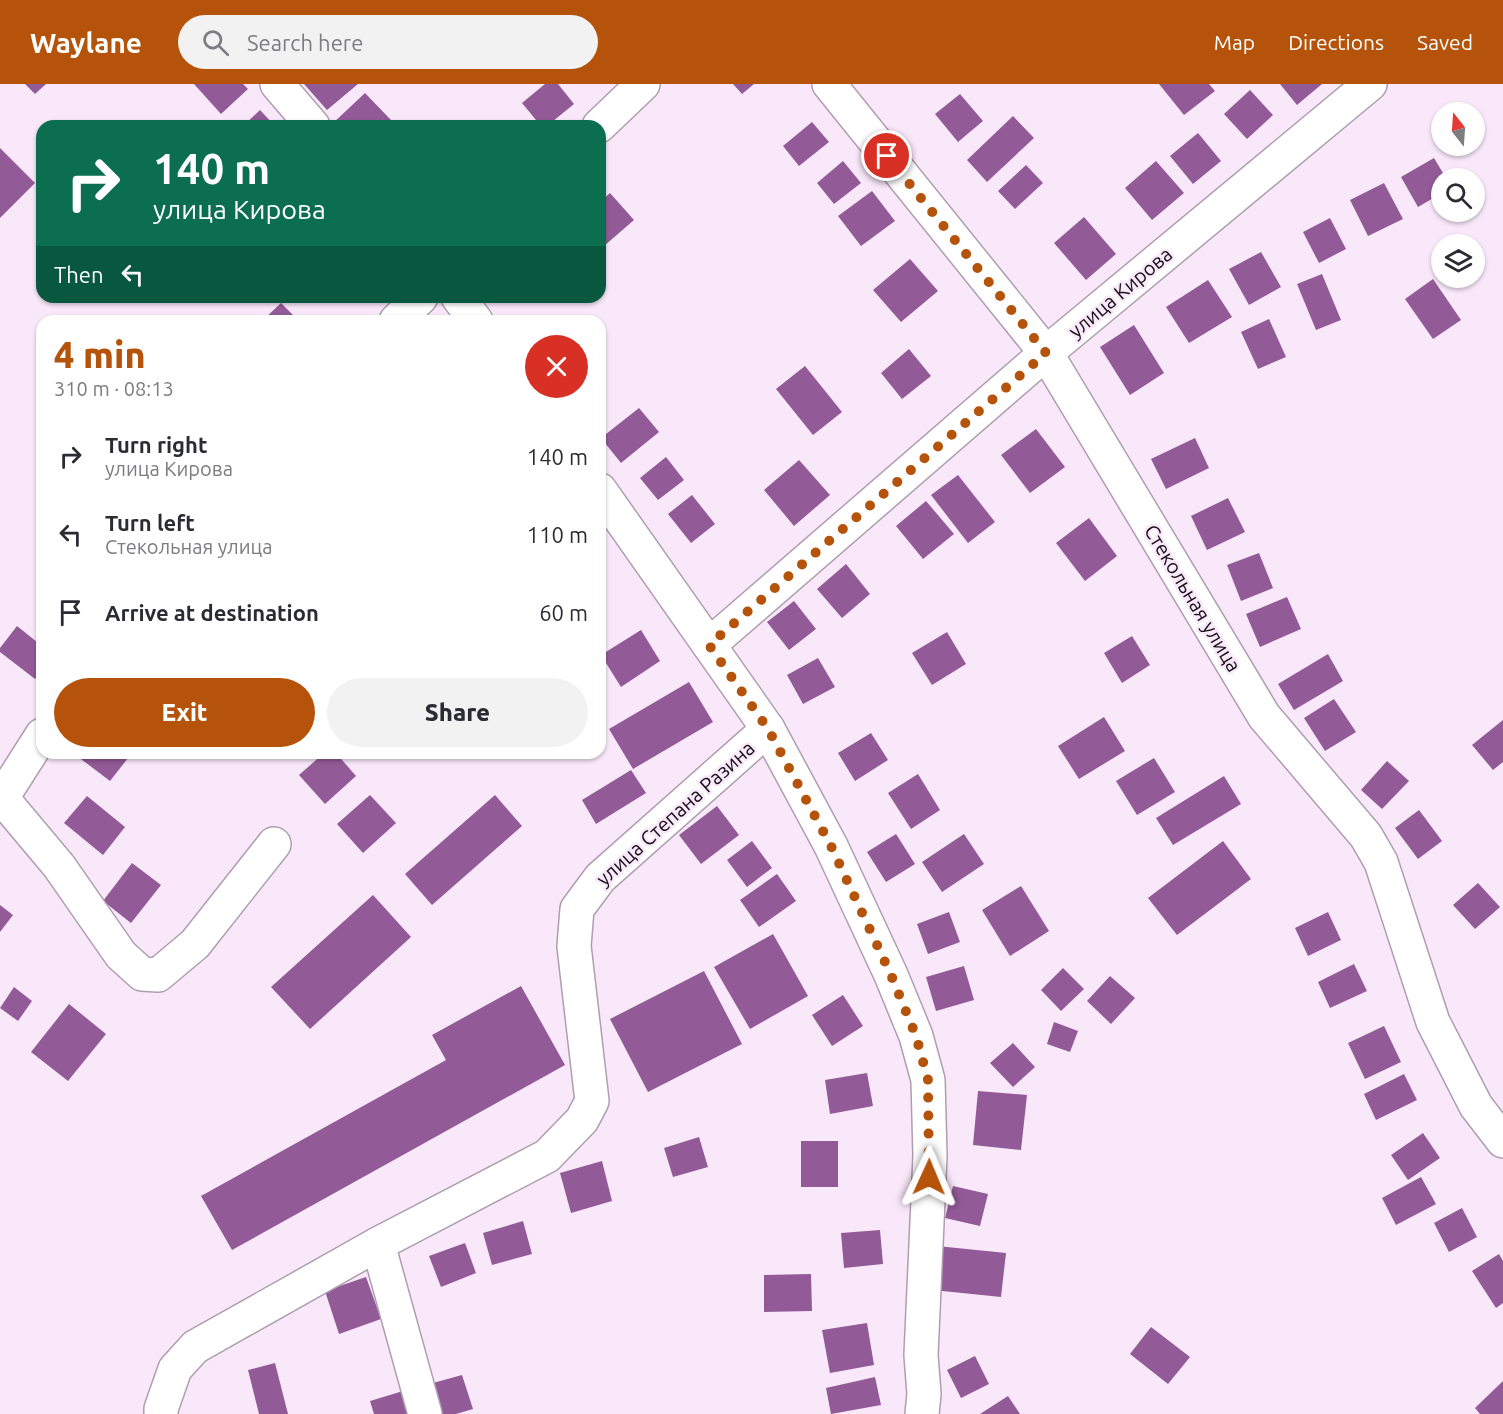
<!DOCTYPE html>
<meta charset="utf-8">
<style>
:root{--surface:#fff;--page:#f2f2f3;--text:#2b2b33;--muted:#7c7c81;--accent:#b45309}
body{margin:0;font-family:Ubuntu,sans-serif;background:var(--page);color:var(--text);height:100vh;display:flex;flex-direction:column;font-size:22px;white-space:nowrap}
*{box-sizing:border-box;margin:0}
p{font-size:20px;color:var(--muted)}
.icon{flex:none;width:33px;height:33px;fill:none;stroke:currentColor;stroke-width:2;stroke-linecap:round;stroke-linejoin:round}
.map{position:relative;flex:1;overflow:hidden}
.drawer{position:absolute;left:36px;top:231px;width:570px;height:444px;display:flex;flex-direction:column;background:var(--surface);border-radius:18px;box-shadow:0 2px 4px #0004}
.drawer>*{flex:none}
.hud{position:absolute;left:36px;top:36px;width:570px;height:183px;border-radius:18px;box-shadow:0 2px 4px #0004;background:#0b6e4f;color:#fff;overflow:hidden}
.needle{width:39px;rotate:343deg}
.buttons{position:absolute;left:1431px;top:18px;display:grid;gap:12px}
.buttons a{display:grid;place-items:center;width:54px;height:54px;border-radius:50%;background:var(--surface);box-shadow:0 2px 4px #0004;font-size:30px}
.pin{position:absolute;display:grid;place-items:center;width:51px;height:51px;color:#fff;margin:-26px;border:3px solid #fff;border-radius:50%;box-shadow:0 2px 6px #0007}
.me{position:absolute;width:66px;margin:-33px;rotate:1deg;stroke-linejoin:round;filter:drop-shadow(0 0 4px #0008)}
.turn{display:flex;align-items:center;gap:21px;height:126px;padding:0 18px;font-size:27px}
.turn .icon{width:78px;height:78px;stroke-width:2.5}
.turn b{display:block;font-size:42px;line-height:51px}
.then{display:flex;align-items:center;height:57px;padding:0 18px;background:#0003;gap:12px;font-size:22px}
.round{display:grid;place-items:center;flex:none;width:63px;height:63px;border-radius:32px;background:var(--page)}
.overview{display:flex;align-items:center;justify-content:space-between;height:102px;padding:0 18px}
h1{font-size:36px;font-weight:800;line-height:45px;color:var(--accent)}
.action{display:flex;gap:12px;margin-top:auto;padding:12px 18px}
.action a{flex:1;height:69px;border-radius:36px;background:var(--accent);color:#fff;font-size:24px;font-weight:800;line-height:69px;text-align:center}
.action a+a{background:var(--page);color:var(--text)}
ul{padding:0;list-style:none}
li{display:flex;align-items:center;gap:18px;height:78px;padding:0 18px}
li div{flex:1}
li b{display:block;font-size:22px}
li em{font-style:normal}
header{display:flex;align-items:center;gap:36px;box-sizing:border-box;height:84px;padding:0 30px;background:var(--accent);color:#fff}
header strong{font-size:28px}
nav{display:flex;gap:33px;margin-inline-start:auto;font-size:21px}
.search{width:420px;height:54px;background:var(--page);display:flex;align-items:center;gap:15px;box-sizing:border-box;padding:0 21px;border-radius:33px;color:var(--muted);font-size:22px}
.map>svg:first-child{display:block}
.building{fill:#925a97}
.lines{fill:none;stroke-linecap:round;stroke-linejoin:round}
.minor-casing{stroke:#af9eb0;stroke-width:36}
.minor{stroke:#fff;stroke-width:33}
.route{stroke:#b45309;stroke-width:10;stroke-dasharray:0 18}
.labels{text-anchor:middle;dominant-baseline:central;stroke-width:5;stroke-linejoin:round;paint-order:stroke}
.street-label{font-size:20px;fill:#150f15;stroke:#f9e8fa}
</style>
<header>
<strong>Waylane</strong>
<div class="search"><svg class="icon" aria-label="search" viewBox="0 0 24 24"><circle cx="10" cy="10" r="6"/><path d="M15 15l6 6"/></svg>Search here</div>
<nav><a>Map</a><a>Directions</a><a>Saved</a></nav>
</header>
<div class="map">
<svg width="1503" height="1330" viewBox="0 0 1503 1330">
<rect width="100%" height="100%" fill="#f9e8fa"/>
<g class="building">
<polygon points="25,0 46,0 35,10"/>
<polygon points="194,0 243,0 248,5 221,30"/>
<polygon points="304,0 358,0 327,26"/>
<polygon points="545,0 558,0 574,20 547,42 541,42 522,19"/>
<polygon points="733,0 754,0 742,10"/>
<polygon points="1159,0 1209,0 1215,7 1184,31"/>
<polygon points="1280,0 1322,0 1297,21"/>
<polygon points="1250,6 1273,31 1247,55 1224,30"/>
<polygon points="365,9 391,36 384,42 333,42 331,41"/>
<polygon points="960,10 983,37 958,58 935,30"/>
<polygon points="260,26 275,42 243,42"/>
<polygon points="1013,32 1034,54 987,98 967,76"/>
<polygon points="812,38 829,58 799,82 783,62"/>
<polygon points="1198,49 1221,77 1193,100 1170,72"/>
<polygon points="0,64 35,99 0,134"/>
<polygon points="1434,74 1446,94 1442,94 1442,109 1418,123 1401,93"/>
<polygon points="843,77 861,99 834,120 817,99"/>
<polygon points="1156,77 1184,109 1152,136 1125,104"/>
<polygon points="1026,81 1043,99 1015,125 998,107"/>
<polygon points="1384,99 1403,135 1368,152 1350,116"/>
<polygon points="872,107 895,137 861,162 838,132"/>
<polygon points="610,109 634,136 604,162 600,158 600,118"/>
<polygon points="1084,133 1116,170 1086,196 1054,159"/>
<polygon points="1330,134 1346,165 1319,179 1303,148"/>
<polygon points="1261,168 1281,203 1249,221 1229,185"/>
<polygon points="910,175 938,207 901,238 873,206"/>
<polygon points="1322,190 1341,236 1316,246 1297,200"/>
<polygon points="1433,195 1461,236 1433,255 1405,215"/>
<polygon points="1208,196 1232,233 1189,259 1166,223"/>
<polygon points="281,219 299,237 262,237"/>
<polygon points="1269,235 1286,273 1258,285 1241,248"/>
<polygon points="1134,241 1164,289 1130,311 1100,263"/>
<polygon points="909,265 931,292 902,315 881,289"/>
<polygon points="805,282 842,328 813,351 776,305"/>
<polygon points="639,324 659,348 621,379 601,354"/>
<polygon points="1036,345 1065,383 1030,409 1001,371"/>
<polygon points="1195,354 1209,384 1166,405 1151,375"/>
<polygon points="666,373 684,396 658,416 640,394"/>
<polygon points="799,376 830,411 794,442 764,406"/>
<polygon points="958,391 995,438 968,459 931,411"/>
<polygon points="692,411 715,440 691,459 668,430"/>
<polygon points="1228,414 1245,448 1207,466 1191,432"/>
<polygon points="926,417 954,450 923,475 896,442"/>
<polygon points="1089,434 1117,472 1085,497 1056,459"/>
<polygon points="1259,469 1273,504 1241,517 1227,481"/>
<polygon points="846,480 870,510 842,534 817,505"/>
<polygon points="1287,513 1301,545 1260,563 1246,530"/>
<polygon points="794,517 816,545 789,566 767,538"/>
<polygon points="17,542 42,562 42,587 35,595 0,568 0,564"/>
<polygon points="641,546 660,577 621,603 601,571"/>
<polygon points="947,548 966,580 932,601 912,569"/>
<polygon points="1132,552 1150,581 1122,599 1104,569"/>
<polygon points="1328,570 1343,597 1294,626 1278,600"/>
<polygon points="818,574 835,603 803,620 787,591"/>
<polygon points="689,598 713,638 633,685 609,645"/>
<polygon points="1334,615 1356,648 1325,667 1304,634"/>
<polygon points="1104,633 1125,667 1079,695 1058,662"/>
<polygon points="1503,636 1503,678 1493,686 1472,661"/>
<polygon points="871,649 888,676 855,697 838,669"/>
<polygon points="73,669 132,669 110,697"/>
<polygon points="324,669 336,669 356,692 325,720 299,691"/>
<polygon points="1154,674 1175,708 1137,731 1116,697"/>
<polygon points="1387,677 1409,697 1382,725 1361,706"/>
<polygon points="631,686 646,709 596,740 582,716"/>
<polygon points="918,690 940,726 911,745 888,709"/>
<polygon points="1224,692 1241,720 1173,761 1156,734"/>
<polygon points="370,711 396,739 363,769 337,740"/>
<polygon points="495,711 522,742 432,821 405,790"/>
<polygon points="87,712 125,743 103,771 64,739"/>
<polygon points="717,722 739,751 701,780 679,751"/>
<polygon points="1419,726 1442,757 1418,775 1395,744"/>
<polygon points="896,750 915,780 886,798 867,768"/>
<polygon points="964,750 984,780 942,808 922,778"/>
<polygon points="752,757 772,784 747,803 727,776"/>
<polygon points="1223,757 1251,795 1177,851 1148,814"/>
<polygon points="132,779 161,801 131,839 103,817"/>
<polygon points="777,790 796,817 759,843 740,816"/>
<polygon points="1478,799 1500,823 1475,845 1453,821"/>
<polygon points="1021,802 1049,847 1010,872 982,826"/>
<polygon points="373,811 411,853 310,945 271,903"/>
<polygon points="0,821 13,831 0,848"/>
<polygon points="949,828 960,858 928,870 917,840"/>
<polygon points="1328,828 1341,856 1308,872 1295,844"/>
<polygon points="773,850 808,912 750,945 714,883"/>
<polygon points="1354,880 1367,907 1330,924 1318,898"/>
<polygon points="964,882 974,916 936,927 926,893"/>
<polygon points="1063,884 1084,905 1061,927 1041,906"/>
<polygon points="704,887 742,960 648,1008 610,935"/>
<polygon points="1110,892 1135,914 1111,940 1087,917"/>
<polygon points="521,902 565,981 232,1166 201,1112 446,976 432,951"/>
<polygon points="14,903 32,917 18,937 0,924"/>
<polygon points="843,911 863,942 832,962 812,931"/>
<polygon points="69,920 106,950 68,997 31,968"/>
<polygon points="1054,938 1078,947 1070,968 1047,960"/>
<polygon points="1384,942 1401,978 1365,995 1348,959"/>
<polygon points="1013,959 1035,983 1013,1003 990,979"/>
<polygon points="867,989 873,1022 830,1030 825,996"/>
<polygon points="1404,990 1417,1016 1376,1036 1364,1010"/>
<polygon points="978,1007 1027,1011 1021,1066 973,1061"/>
<polygon points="1423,1049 1440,1074 1408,1096 1391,1071"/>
<polygon points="699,1053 708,1083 673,1093 664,1064"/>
<rect x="801" y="1057" width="37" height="46"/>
<polygon points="602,1077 612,1117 571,1129 560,1089"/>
<polygon points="1421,1093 1436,1120 1396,1141 1382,1114"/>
<polygon points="953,1102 988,1110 980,1142 945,1134"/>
<polygon points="1462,1124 1477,1153 1449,1168 1434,1139"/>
<polygon points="523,1137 532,1170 492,1181 483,1149"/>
<polygon points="880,1146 883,1180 844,1184 841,1149"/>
<polygon points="465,1159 476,1189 441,1203 429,1172"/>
<polygon points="937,1162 1006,1169 1001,1213 933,1206"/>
<polygon points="1499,1170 1503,1177 1503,1219 1496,1224 1472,1187"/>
<polygon points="811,1190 812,1227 764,1228 764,1191"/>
<polygon points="366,1193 381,1235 339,1250 325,1207"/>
<polygon points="867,1239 874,1281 830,1289 822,1246"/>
<polygon points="1151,1243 1190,1273 1168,1300 1130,1270"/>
<polygon points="975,1272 989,1300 961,1314 947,1286"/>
<polygon points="275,1279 288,1330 259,1330 248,1286"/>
<polygon points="462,1291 473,1325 456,1330 442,1330 433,1299"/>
<polygon points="875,1293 881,1321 831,1330 826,1304"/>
<polygon points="1503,1297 1503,1330 1480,1330 1475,1324"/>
<polygon points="403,1307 410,1330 374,1330 370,1317"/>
<polygon points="1008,1312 1020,1330 980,1330"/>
</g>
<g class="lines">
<g class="minor-casing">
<g id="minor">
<polyline points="277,0 313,42"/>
<polyline points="829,0 1046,269 1264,632 1366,752 1381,778 1433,938 1476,1022 1503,1057"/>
<polyline points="599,42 643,0"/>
<polyline points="458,213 476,237"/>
<polyline points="396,237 421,213"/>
<polyline points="600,406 768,645 831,762 891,891 916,952 928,996 930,1072 921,1271 924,1310 922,1330"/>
<polyline points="709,561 1046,269 1370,0"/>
<polyline points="2,714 59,782 121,871 142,890 158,891 195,860 274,760"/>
<polyline points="0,717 42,651"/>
<polyline points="378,1160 425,1330"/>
<polyline points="161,1330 161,1325 175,1285 195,1263 378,1160 547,1072 582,1036 592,1017 574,862 577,825 600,794 768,645"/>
</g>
</g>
<use href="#minor" class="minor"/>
</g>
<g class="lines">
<polyline class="route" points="887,72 1046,269 709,561 768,645 831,762 891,891 916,952 928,996 929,1093"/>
</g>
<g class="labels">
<g class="street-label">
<text transform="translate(1120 208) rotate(-40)">улица Кирова</text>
<text transform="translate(1193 514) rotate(59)">Стекольная улица</text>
<text transform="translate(675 729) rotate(-42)">улица Степана Разина</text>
</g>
</g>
</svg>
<div class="buttons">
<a><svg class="needle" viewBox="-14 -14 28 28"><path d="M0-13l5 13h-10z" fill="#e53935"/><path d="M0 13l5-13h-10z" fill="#7c7c81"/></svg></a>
<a><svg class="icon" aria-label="search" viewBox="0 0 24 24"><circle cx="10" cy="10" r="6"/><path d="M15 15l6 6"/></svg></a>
<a><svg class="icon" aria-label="layers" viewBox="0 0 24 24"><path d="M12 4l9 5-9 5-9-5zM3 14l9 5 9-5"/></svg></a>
</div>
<div class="pin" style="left:887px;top:72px;background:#d93025"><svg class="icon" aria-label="arrive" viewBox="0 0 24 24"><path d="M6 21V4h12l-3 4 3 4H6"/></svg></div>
<svg class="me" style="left:929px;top:1093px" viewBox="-20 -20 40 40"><path d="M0-17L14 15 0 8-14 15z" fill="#b45309" stroke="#fff" stroke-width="4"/></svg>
<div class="hud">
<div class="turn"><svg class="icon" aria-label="right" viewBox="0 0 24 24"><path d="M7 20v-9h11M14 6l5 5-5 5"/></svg><div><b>140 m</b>улица Кирова</div></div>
<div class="then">Then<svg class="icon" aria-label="left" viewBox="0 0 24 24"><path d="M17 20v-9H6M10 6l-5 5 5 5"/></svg></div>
</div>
<section class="drawer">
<div class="overview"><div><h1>4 min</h1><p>310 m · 08:13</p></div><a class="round" style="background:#d93025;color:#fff"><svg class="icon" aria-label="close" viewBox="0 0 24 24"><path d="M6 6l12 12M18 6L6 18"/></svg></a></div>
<ul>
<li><svg class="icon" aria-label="right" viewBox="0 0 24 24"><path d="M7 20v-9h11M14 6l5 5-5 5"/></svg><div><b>Turn right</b><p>улица Кирова</p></div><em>140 m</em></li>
<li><svg class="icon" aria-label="left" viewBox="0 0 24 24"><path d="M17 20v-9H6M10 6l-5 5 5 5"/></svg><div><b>Turn left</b><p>Стекольная улица</p></div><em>110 m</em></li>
<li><svg class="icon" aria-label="arrive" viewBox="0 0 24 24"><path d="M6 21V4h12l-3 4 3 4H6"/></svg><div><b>Arrive at destination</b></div><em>60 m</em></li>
</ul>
<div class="action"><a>Exit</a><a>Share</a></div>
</section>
</div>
